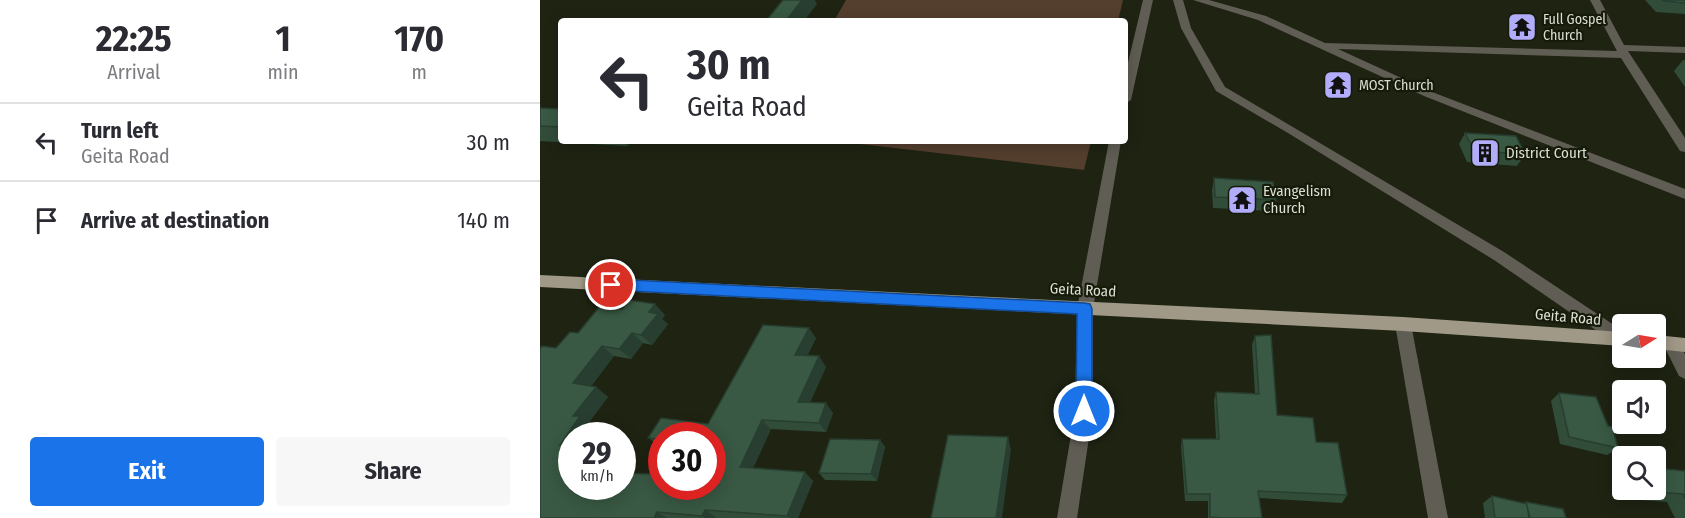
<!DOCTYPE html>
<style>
:root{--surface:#fff;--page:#f7f7f7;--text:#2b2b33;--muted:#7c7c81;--line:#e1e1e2;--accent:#1a73e8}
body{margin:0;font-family:"Fira Sans Condensed",sans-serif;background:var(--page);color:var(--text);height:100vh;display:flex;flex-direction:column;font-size:22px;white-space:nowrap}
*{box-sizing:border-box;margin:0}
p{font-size:20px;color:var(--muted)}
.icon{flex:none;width:33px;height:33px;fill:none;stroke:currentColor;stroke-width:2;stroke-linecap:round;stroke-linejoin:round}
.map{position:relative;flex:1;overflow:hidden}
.side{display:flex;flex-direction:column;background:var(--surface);width:540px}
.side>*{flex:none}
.guide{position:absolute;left:18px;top:18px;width:570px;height:126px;border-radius:6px;box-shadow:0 3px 15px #0003;background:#fff;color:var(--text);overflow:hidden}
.needle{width:39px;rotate:79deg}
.buttons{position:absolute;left:1072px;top:314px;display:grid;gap:12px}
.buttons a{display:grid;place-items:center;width:54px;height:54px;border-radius:6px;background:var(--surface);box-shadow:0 3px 15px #0003;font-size:30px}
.speed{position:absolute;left:18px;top:422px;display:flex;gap:12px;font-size:30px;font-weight:700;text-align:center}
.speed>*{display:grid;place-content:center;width:78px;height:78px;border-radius:50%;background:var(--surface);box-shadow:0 3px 15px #0003;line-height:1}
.speed small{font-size:15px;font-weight:400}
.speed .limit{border:9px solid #d22;background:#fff;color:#111}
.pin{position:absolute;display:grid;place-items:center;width:51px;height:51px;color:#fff;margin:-26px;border:3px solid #fff;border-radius:50%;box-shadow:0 2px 6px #0007}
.me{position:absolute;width:66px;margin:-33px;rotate:0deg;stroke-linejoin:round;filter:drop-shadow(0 0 4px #0008)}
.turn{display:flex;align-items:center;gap:21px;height:126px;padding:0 30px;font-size:27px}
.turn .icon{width:78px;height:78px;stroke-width:2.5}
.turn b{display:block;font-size:42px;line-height:51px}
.eta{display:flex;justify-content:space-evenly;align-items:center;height:102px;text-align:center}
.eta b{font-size:36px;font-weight:700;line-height:42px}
.primary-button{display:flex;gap:12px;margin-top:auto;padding:12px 30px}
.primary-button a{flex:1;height:69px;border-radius:6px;background:var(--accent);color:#fff;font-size:24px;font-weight:700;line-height:69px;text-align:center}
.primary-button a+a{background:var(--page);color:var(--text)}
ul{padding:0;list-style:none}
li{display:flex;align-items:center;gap:18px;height:78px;padding:0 30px;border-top:2px solid var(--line)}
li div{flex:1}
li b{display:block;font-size:22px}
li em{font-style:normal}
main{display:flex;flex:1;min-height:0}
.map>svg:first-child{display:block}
.green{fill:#543e2e}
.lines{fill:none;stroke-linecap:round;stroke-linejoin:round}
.minor{fill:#605d54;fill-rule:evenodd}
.major{fill:#a09987;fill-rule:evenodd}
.wall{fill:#314d3a}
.shaded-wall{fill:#283e30}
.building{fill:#395944;stroke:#283e30;stroke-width:1.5}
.route{fill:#1a73e8;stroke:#114b97;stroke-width:1.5}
.labels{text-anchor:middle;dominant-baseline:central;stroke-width:4.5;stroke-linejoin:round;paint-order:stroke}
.far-poi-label{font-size:14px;fill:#dbdfd3;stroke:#151a09;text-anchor:start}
.poi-label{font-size:15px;fill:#dbdfd3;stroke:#151a09;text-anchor:start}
.street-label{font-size:15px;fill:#dbdfd3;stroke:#151a09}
</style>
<main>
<section class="side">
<div class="eta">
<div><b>22:25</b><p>Arrival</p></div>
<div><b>1</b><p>min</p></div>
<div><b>170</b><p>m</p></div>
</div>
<ul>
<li><svg class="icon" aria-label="left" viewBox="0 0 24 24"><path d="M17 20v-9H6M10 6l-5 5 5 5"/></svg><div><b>Turn left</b><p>Geita Road</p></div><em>30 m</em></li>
<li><svg class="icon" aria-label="arrive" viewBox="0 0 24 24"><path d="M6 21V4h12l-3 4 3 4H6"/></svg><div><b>Arrive at destination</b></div><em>140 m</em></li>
</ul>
<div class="primary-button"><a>Exit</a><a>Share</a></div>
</section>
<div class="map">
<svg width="1145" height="518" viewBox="0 0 1145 518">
<rect width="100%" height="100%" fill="#1e2312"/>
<g class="green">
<polygon points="306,0 583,0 578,21 294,21"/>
<polygon points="294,141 551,141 544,170"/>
</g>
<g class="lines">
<g class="minor">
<polygon points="603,0 613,0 591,100 585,104 585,75"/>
<polygon points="633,0 643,0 651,28 685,87 964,252 1083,331 1083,346 1076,344 954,260 748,133 676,91 641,28"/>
<polygon points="653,0 669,0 726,16 785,43 1077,51 1050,0 1060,0 1084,45 1145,47 1145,53 1088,51 1145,138 1145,152 1140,151 1081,58 798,49 892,92 1145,189 1145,199 884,96 718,20"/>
<polygon points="569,141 581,141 553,309 553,411 537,518 517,518 535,411 537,309"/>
<polygon points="863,317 869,319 871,324 908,518 888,518 855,324 857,319"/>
<polygon points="1131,337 1137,339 1145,354 1145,379 1139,376 1123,344 1125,339"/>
</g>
<g class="major">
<polygon points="0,275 863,317 1083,332 1083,346 863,331 0,287"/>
<polygon points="1116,335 1145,338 1145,352 1116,349"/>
</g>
</g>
<g class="wall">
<polygon points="1105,0 1145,0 1145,14 1116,12"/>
<polygon points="1143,60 1145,60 1145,87 1134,71"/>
<polygon points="0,108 21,109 21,141 92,141 87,146 0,141"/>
<polygon points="925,133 985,154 977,166 927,162 919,144"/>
<polygon points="674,178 736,200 733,211 673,208 672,190"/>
<polygon points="125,315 122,319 128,324 112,345 103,343 91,359 74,356 51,386 56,387 68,397 49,422 54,425 32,435 32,486 109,474 172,435 122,435 122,447 108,438 168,424 276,338 267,356 286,367 270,402 293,413 286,432 231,429 213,468 273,481 258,518 0,518 16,348 38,333"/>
<polygon points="715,336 737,415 776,442 807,495 802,503 719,498 722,518 668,518 668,501 645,501 641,447 642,439 676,439 674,400 676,392 715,393 712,345"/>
<polygon points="1019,393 1068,426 1078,448 1067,455 1020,444 1011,401"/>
<polygon points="340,440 345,447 337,481 285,480 279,473"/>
<polygon points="1083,470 1083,488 1077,474"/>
<polygon points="1145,471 1145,518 1135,518 1127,502 1088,499 1083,489 1116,489"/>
<polygon points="952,496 984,503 986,502 1026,518 945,518 943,503"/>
</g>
<g class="shaded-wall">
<polygon points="262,0 275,0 277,4 264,21 246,21"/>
<polygon points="83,141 92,141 87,146"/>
<polygon points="115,304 125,315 122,319 128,324 112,345 101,335 109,312"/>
<polygon points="269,328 276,338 263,365 255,355"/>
<polygon points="92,333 103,343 91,359 79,349"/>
<polygon points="62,346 74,356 46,393 33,383"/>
<polygon points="279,356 286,367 266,411 258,402"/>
<polygon points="56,387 68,397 49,422 54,425 47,435 32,435 32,452 20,445 33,416"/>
<polygon points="286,403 293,413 286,432 279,423"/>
<polygon points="222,420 231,429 210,475 200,467"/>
<polygon points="468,437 471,450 462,518 456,518"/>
<polygon points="340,440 345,447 337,481 331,474"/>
<polygon points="265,472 273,481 258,518 249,518 247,516"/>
<polygon points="165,510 176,517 176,518 165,518 162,516"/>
<polygon points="117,512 127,518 114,518"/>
</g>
<g class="building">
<polygon points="243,0 262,0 246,21 226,21"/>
<polygon points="1122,0 1145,0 1145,3 1124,1"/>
<polygon points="0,108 21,109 21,127 0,126"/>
<polygon points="925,133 976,136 985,154 934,151"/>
<polygon points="674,178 733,182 736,200 675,197"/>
<polygon points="89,300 115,304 109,312 118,314 101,335 92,333 79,349 62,346 33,383 56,387 33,416 40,416 20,445 32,446 32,486 82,486 82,473 109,474 122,453 122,486 172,486 172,435 122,435 122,440 108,438 121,418 168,424 223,325 269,328 255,355 279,356 258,402 286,403 279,423 222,420 200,467 265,472 247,516 165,510 162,516 117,512 114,518 0,518 0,349 2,346 16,348 30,332 38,333 60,306 82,309"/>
<polygon points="731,335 737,415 773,418 776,442 798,443 807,495 718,491 722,518 683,518 670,517 670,494 647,494 642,439 679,439 676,392 719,394 715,336"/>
<polygon points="1019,393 1056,397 1068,426 1072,427 1078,448 1029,437"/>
<polygon points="408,435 468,437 456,518 391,518"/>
<polygon points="290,439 340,440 331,474 279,473"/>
<polygon points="1116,468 1145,471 1145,499 1143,494 1102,491 1101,489 1116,489"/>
<polygon points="952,496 987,504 989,518 955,518"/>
<polygon points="986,502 1023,509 1026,518 990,518"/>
</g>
<polygon class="route" points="71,279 544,303 550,304 552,309 552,411 550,416 544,418 538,416 536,411 537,314 71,290 66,289 64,285 66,281"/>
<defs>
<g id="temple-square" transform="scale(1.5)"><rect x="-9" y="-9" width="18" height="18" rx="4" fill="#b1adfa" stroke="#151a09"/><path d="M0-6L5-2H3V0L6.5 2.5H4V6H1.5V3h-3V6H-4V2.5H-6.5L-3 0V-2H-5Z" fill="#111"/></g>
<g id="building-square" transform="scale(1.5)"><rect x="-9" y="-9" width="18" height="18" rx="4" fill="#b1adfa" stroke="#151a09"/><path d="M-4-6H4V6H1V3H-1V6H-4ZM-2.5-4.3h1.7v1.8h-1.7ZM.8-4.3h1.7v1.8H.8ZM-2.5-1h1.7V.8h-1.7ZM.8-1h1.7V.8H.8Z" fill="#111"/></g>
</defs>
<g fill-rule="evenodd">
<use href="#temple-square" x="982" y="27"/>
<use href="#temple-square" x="798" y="85"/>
<use href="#building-square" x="945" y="153"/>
<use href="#temple-square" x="702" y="200"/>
</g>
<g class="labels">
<g class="far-poi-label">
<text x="1003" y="19">Full Gospel<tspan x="1003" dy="16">Church</tspan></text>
<text x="819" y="85">MOST Church</text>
</g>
<g class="poi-label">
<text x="966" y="153">District Court</text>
<text x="723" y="191">Evangelism<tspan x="723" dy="17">Church</tspan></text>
</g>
<g class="street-label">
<text transform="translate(543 290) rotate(3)">Geita Road</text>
<text transform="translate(1028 317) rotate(5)">Geita Road</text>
</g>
</g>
</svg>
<div class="buttons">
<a><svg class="needle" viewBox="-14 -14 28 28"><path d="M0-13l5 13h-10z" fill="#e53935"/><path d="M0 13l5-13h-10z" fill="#7c7c81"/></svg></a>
<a><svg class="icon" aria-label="sound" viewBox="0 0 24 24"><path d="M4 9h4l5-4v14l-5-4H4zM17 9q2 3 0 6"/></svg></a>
<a><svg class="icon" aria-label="search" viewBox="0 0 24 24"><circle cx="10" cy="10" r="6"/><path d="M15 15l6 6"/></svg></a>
</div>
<div class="speed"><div>29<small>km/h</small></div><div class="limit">30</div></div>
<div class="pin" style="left:71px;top:285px;background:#d93025"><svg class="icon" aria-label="arrive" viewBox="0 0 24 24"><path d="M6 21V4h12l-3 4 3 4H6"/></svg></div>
<svg class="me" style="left:544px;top:411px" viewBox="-20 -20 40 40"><circle r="17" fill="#1a73e8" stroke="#fff" stroke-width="3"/><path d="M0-11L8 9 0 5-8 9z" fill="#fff"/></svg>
<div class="guide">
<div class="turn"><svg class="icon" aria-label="left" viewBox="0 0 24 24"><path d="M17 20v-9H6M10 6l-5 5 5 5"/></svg><div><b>30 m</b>Geita Road</div></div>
</div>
</div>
</main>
